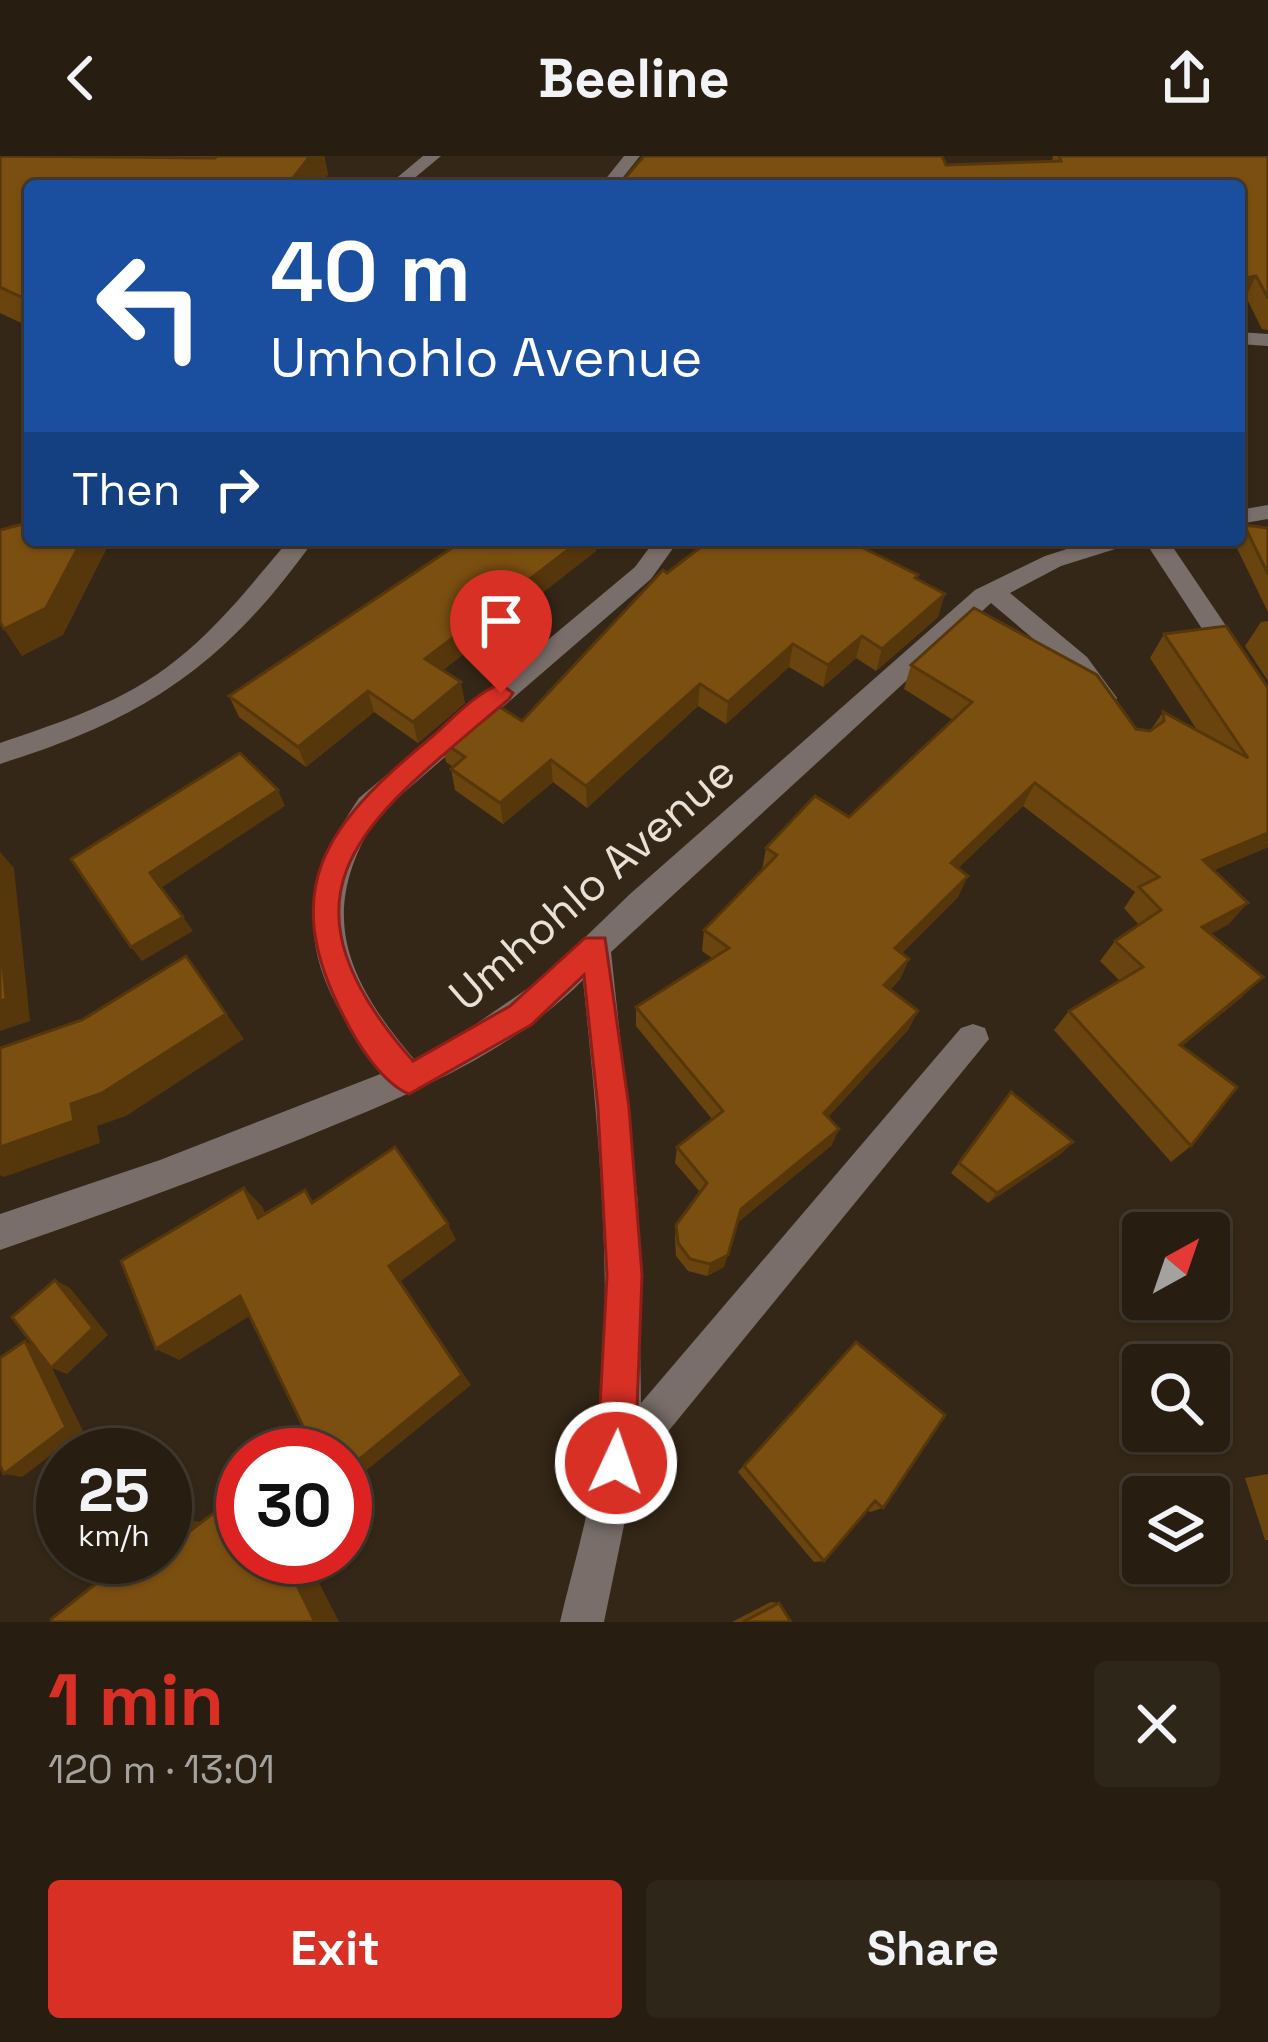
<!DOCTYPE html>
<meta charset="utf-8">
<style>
:root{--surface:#271d11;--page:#2f261a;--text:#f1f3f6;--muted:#a4a29f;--line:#433b31;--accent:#d93025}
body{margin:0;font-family:"Space Grotesk",sans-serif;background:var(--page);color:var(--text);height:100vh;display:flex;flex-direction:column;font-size:45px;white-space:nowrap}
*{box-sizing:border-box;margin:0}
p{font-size:39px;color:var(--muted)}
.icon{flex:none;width:66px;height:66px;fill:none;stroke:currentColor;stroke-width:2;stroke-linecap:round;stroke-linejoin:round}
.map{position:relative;height:1466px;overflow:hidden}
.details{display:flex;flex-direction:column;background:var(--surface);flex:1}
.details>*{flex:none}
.hud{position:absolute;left:24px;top:24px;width:1221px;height:366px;border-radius:12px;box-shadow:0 3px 9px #0004,0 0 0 3px var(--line);background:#1a4fa0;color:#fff;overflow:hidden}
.needle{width:78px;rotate:40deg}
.controls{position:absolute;left:1122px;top:1056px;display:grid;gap:24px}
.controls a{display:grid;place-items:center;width:108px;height:108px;border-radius:12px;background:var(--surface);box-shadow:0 3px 9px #0004,0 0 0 3px var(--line);font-size:60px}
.speed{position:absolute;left:36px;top:1272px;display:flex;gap:24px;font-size:60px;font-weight:700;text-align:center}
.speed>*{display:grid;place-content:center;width:156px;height:156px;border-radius:50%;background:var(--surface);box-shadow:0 3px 9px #0004,0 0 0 3px var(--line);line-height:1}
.speed small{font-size:30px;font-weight:400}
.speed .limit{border:18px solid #d22;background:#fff;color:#111}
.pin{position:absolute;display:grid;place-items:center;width:102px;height:102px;color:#fff;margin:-123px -51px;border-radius:50% 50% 50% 0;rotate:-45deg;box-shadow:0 0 12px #0007}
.pin .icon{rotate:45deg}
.me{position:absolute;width:132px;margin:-66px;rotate:3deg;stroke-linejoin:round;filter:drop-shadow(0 0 9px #0008)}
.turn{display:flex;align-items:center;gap:42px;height:252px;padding:0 48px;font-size:54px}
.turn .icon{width:156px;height:156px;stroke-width:2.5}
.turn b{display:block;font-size:84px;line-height:102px}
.then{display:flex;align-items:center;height:114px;padding:0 48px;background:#0003;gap:24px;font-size:45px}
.round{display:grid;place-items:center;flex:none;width:126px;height:126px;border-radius:12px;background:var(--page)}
.overview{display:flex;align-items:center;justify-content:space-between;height:204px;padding:0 48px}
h1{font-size:72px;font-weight:700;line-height:90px;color:var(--accent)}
.cta{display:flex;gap:24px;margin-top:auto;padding:24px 48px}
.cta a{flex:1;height:138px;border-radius:12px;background:var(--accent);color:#fff;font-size:48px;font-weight:700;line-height:138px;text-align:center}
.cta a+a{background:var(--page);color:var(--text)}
header{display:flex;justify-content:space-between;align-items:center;height:156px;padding:0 48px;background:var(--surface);font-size:54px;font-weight:700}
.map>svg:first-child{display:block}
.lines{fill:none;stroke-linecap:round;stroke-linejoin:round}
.minor{fill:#796e6a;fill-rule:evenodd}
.wall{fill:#6a440e}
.shaded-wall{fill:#56370b}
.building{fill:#7b4f10;stroke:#56370b;stroke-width:3}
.route{fill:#d93025;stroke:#8d1f18;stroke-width:3}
.labels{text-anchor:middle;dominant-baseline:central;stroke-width:9;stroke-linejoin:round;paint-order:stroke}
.street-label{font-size:45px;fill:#e9e0d6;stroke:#342717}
</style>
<header><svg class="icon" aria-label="back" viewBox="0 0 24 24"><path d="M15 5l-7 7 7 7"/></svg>Beeline<svg class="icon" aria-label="share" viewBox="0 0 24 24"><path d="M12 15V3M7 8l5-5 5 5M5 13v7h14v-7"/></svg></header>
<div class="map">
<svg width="1268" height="1466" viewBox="0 0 1268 1466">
<rect width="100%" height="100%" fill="#342717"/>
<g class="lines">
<g class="minor">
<polygon points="423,0 441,0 405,30 387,30"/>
<polygon points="624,0 640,0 616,30 600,30"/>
<polygon points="1239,176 1268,178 1268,190 1239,188"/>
<polygon points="1268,349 1268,363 1239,368 1239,354"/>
<path d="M 289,384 L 314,384 C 225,509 145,563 0,608 L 0,587 C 61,566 124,546 175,505 C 219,471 253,426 289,384 Z"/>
<path d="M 655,384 L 679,384 L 651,423 L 379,658 C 316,754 344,821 414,903 L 463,877 L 544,821 L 630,738 L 975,434 L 1045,400 L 1095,384 L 1132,384 L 1128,389 L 1061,410 L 1010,437 L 1087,501 L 1117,542 L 1113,549 L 1095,549 L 1069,513 L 991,447 L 611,796 L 638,1047 L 641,1247 L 961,872 L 973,868 L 985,872 L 989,883 L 635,1316 L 604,1466 L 560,1466 C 571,1418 586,1371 593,1322 C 617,1158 600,988 583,824 C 505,902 403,941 303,982 C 203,1022 102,1059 0,1094 L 0,1058 L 160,1004 L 383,917 C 305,820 286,749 359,642 L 635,411 Z"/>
<polygon points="1144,384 1168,384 1268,532 1268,563 1259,560"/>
</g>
</g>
<g class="wall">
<polygon points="0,0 324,0 328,19 30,30 30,171 0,157"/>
<polygon points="1053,0 1268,0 1268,174 1262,173 1246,141 946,9 1052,5"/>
<polygon points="1244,369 1268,372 1268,456 1234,386 1239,384 1239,378"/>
<polygon points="596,395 443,514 465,547 418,587 374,556 306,611 239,561 229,540"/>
<polygon points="667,417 918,419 917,423 938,461 876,515 856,502 823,531 789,511 726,568 698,550 587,652 553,626 503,668 455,634 451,613 453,611 446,606 441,585 522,565"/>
<polygon points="1268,465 1268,525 1245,490 1261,466"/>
<polygon points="1164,478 1268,532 1268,691 1214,714 1229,768 1210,778 1242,841 1182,890 1191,990 1171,1006 1054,874 1069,855 1120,825 1100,805 1115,785 1139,769 1124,752 1135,736 1023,650 958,712 958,741 902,797 909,803 900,823 890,834 918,855 908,874 828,961 832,989 737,1067 724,1111 707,1120 688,1115 676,1100 675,1082 676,1069 700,1036 675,1007 677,991 712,963 636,870 636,851 712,802 702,795 704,774 762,714 766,692 849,661 953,564 904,533 911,509 1136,573 1150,575 1163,556 1197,574 1150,502"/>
<polygon points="1011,936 1062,997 988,1047 951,1017"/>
<polygon points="856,1186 883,1352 870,1356 867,1353 824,1405 814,1406 738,1316"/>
<polygon points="1268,1318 1268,1384 1265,1384 1245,1322"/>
<polygon points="771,1446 779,1447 791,1466 732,1466"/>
</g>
<g class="shaded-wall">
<polygon points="310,0 324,0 328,19 320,30 287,30"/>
<polygon points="1256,120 1246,141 1239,142 1239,123"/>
<polygon points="82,384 111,384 63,479 22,500 4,473"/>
<polygon points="581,384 595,384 596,395 430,524 425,503"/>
<polygon points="945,438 938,461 876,515 882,493"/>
<polygon points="862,480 856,502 823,531 828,509"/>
<polygon points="793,488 789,511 726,568 728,546"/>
<polygon points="461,526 465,547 418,587 413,566"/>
<polygon points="700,528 698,550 587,652 586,630"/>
<polygon points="368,535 374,556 306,611 298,591"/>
<polygon points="551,604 553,626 503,668 500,647"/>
<polygon points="1035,627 1023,650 941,729 951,707"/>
<polygon points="278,634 285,650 161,732 150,717"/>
<polygon points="1268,677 1268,691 1186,726 1203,704"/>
<polygon points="0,696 14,712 30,865 0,875"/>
<polygon points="968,720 958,741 886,813 895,792"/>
<polygon points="1248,747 1229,768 1184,792 1202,771"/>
<polygon points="183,761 193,775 142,805 131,791"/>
<polygon points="186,800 244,883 126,960 97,970 100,987 4,1021 0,1019 0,991 71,948"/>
<polygon points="909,803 900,823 876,849 884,829"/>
<polygon points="1263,821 1242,841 1161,907 1180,889"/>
<polygon points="918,855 908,874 817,973 824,957"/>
<polygon points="839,973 832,989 737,1067 741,1053"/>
<polygon points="1073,986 1062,997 988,1047 997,1037"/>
<polygon points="244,1032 262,1050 275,1079 258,1062"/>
<polygon points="448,1068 456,1084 401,1125 471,1229 345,1332 345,1315 389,1110"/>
<polygon points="728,1099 724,1111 707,1120 710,1108"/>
<polygon points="55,1124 70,1132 108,1179 67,1218 52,1212 83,1275 22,1321 4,1318 25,1185 41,1192"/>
<polygon points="240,1140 259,1154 179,1204 156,1193"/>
<polygon points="179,1363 210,1367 186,1378"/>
<polygon points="283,1401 306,1401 339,1466 315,1466"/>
</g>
<g class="building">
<polygon points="0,0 215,2 217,0 310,0 287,30 30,30 30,145 0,131"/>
<polygon points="644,0 942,0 946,9 1061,5 1059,0 1268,0 1268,142 1256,120 1239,123 1239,30 618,30"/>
<polygon points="30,366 30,384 82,384 46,452 4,473 0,466 0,374"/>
<polygon points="1244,369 1268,372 1268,418"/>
<polygon points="464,384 581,384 425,503 461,526 413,566 368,535 298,591 229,540"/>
<polygon points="710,384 847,384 918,419 915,422 945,438 882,493 862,480 828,509 793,488 728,546 700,528 586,630 551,604 500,647 451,613 465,601 441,585 489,544 522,565 663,414 667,417"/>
<polygon points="974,452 1097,519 1136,573 1150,575 1164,565 1163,556 1248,602 1164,478 1226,470 1268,532 1268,677 1203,704 1248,747 1202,771 1263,821 1180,889 1237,931 1191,990 1069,855 1143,811 1115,785 1161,754 1139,731 1159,721 1035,627 951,707 968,720 895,792 909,803 884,829 918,855 824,957 839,973 741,1053 728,1099 710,1108 690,1103 678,1087 676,1069 707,1027 677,991 723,955 636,851 729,792 704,774 777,699 766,692 815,640 849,661 972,546 911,509"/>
<polygon points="240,597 278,634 150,717 183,761 131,791 71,703"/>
<polygon points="0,775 6,843 0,845"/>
<polygon points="186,800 226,858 102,937 71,948 74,965 0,991 0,892 82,864"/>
<polygon points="1011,936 1073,986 997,1037 959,1007"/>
<polygon points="395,991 448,1068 389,1110 462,1219 345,1315 345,1299 317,1299 240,1140 156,1193 121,1105 244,1032 258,1062 305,1034 312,1047"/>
<polygon points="55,1124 93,1172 51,1212 12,1161"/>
<polygon points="25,1185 66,1271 4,1318 0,1309 0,1202"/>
<polygon points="856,1186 945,1259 883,1352 875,1345 824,1405 744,1310"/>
<polygon points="243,1335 243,1401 283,1401 315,1466 52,1466 51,1463 130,1401 165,1401 165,1374 179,1363 186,1378"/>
<polygon points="779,1447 791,1466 743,1466"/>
</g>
<path class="route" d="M 501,528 L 513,537 L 509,543 C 371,661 259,730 413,905 L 510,850 L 585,782 L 605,782 L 629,952 L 642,1119 L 635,1307 L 629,1320 L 616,1326 L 603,1320 L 597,1307 L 607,1119 L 598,952 L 584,819 L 531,869 L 409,938 C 382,927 357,887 344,861 C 277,732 326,669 427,585 C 449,567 474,537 501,528 Z"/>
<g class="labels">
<g class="street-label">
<text transform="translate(592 727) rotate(-41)">Umhohlo Avenue</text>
</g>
</g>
</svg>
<div class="controls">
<a><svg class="needle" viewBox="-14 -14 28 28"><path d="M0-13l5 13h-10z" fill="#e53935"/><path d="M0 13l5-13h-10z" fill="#a4a29f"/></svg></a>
<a><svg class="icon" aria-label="search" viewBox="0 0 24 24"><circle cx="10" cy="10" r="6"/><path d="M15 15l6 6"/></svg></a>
<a><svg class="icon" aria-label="layers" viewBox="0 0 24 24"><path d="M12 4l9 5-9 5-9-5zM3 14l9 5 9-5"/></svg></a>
</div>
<div class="speed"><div>25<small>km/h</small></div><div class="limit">30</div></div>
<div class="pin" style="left:501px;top:537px;background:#d93025"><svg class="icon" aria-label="arrive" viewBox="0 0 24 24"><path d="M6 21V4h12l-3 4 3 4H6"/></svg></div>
<svg class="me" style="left:616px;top:1307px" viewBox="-20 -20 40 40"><circle r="17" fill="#d93025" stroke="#fff" stroke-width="3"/><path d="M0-11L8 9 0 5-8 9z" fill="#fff"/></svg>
<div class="hud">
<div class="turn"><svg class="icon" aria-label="left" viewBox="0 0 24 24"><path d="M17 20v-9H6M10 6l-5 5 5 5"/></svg><div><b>40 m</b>Umhohlo Avenue</div></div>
<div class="then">Then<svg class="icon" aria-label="right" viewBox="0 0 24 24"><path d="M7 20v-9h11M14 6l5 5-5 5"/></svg></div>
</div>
</div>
<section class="details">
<div class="overview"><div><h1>1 min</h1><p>120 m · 13:01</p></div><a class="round"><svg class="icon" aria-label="close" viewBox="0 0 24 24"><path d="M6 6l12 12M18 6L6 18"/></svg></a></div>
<div class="cta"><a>Exit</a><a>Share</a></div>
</section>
